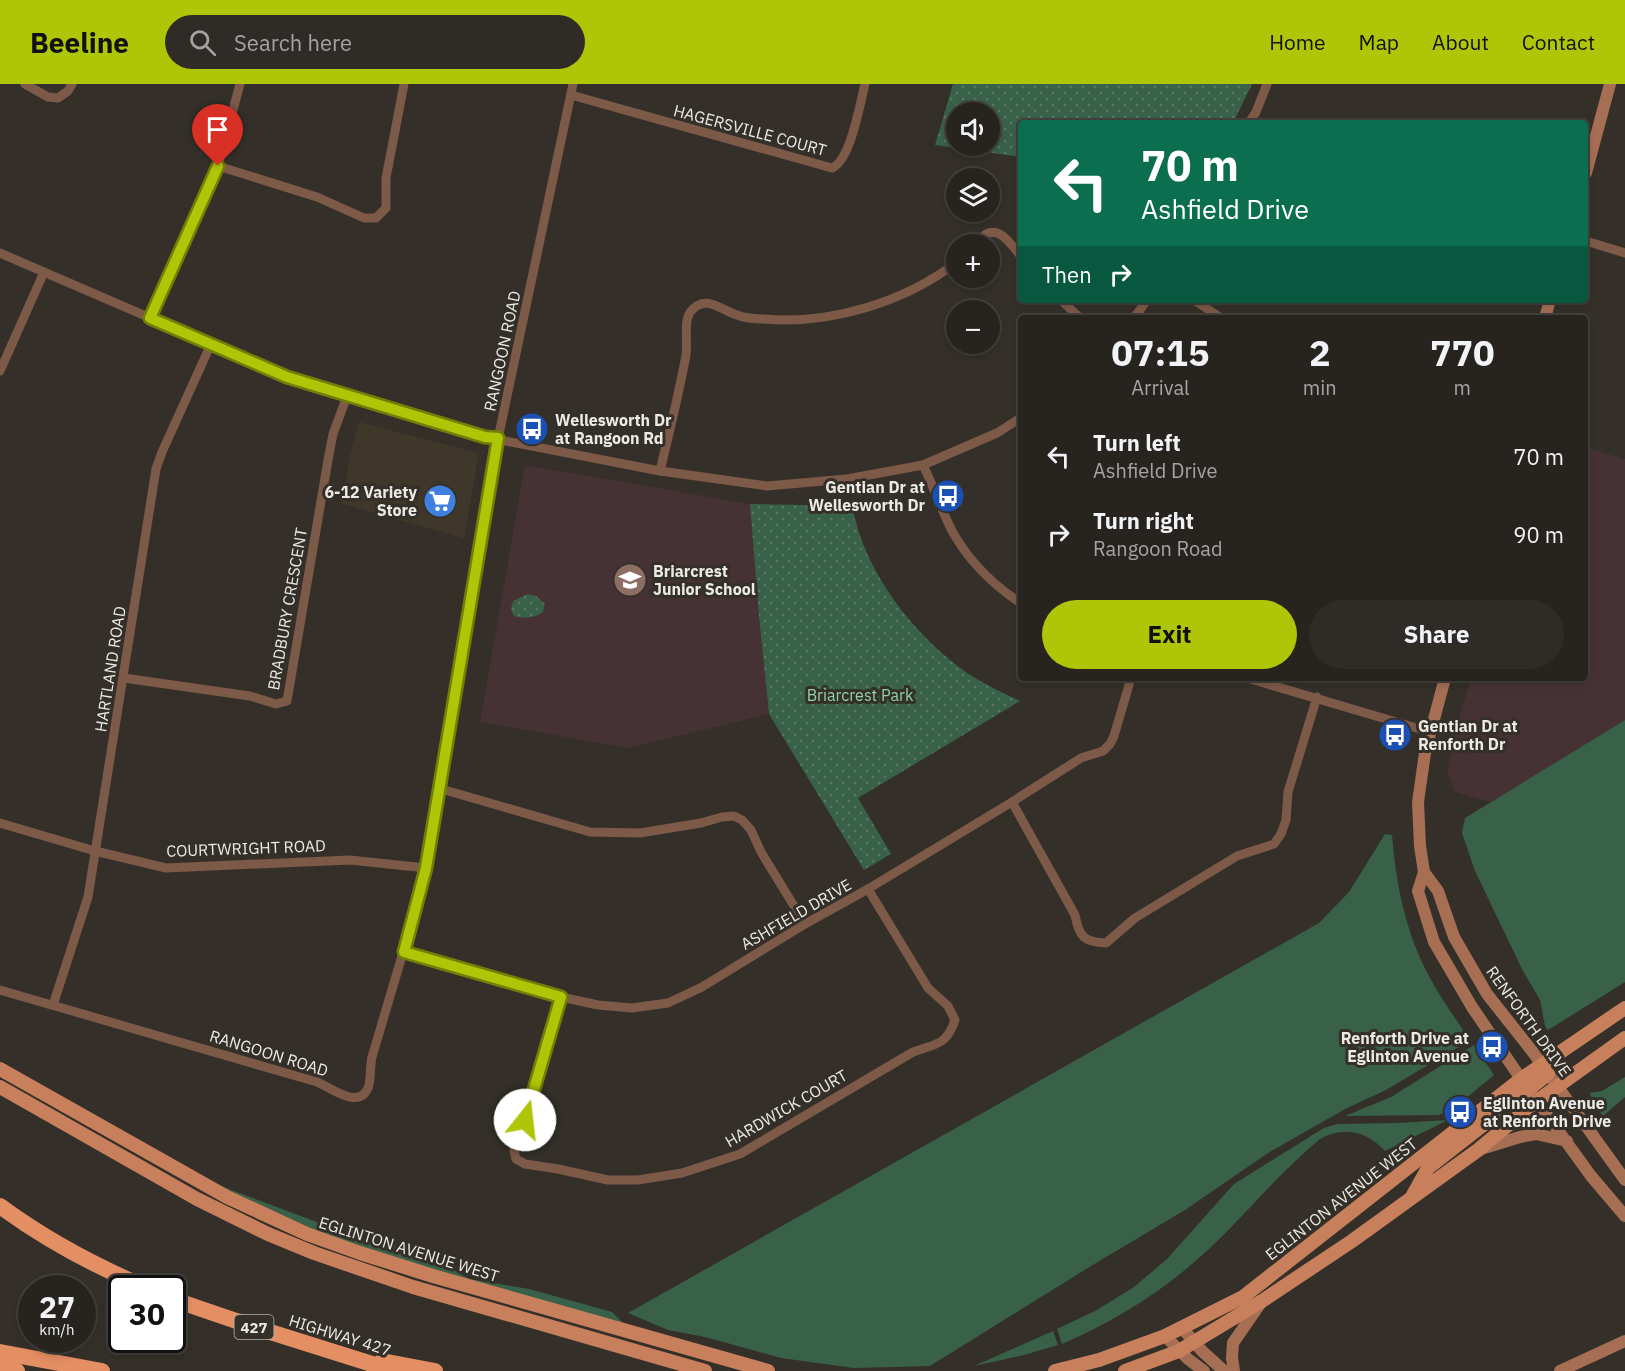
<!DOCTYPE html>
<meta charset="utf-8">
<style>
:root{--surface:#27241f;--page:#2f2c28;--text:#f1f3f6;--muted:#a4a4a4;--line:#43413d;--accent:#aec508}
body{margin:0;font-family:"IBM Plex Sans",sans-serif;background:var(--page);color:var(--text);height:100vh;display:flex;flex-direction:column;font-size:22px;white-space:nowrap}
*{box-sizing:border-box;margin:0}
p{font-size:20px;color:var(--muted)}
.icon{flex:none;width:33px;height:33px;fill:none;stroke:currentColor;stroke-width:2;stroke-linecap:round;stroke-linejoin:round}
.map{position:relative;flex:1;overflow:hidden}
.details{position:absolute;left:1018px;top:231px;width:570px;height:366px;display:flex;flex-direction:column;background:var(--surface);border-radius:6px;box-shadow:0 3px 9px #0003,0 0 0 2px var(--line)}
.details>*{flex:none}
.top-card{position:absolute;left:1018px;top:36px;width:570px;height:183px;border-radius:6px;box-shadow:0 3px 9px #0003,0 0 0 2px var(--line);background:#0b6e4f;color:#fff;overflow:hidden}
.controls{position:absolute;left:946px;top:18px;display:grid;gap:12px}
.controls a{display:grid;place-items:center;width:54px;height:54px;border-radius:50%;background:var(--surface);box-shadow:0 3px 9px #0003,0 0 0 2px var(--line);font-size:30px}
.speed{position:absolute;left:18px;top:1191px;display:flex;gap:12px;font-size:30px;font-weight:700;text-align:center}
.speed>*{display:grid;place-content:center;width:78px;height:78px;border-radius:50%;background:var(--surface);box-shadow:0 3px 9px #0003,0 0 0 2px var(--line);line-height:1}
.speed small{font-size:15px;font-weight:400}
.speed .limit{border:3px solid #111;border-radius:9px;background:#fff;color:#111}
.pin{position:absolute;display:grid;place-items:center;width:51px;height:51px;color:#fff;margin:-62px -26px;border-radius:50% 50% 50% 0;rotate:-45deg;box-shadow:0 0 6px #0007}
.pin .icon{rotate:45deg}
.me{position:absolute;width:66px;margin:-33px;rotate:16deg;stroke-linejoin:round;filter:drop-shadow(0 0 4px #0008)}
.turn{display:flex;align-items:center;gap:21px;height:126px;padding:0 24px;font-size:27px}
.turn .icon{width:78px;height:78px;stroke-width:2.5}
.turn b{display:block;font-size:42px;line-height:51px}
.then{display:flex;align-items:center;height:57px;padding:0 24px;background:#0003;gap:12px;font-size:22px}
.eta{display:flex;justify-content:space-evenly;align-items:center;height:102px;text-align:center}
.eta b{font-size:36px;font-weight:800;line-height:42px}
.button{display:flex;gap:12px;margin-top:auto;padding:12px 24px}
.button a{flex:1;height:69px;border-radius:36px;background:var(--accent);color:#111;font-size:24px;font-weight:800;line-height:69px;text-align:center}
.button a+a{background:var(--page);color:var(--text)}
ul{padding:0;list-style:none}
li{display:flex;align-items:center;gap:18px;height:78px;padding:0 24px}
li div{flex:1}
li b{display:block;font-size:22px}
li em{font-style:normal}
header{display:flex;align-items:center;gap:36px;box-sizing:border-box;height:84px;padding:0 30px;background:var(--accent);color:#111}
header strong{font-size:28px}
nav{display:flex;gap:33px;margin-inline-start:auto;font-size:21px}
.search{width:420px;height:54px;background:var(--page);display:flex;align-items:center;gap:15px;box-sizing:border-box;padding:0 21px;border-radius:33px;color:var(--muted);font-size:22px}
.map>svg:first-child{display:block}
.built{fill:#3e372a}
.education{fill:#463234}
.grass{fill:#396149}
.park{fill:url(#park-dots);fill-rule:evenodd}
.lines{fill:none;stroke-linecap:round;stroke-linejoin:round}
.street{stroke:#7d5948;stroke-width:9}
.secondary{stroke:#a66f54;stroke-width:12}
.primary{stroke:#c77f5c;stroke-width:14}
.highway{stroke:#e48e63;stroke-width:16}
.route-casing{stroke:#718005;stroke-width:15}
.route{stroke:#aec508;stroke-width:10}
.labels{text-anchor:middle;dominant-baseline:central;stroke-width:6;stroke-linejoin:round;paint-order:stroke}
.shield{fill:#343029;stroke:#b5b2ad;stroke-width:1.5}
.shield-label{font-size:15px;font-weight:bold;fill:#eceae5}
.street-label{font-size:16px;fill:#eceae5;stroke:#343029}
.poi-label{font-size:16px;font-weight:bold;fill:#eceae5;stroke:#343029;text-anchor:start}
.park-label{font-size:16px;fill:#90d3aa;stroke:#343029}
</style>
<header>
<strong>Beeline</strong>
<div class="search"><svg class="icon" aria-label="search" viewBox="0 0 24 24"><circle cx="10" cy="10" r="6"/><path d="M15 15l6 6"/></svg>Search here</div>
<nav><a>Home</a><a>Map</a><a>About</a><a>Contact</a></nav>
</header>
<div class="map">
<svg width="1625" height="1287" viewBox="0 0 1625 1287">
<defs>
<pattern id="park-dots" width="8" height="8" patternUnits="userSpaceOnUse" patternTransform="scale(1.5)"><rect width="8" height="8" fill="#396149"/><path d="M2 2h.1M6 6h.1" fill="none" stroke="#567863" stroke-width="1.8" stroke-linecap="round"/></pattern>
</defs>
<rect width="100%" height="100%" fill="#343029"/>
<polygon class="built" points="359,338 479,369 464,454 342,420 350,373"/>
<g class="education">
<polygon points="1586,364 1625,375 1625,636 1491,718 1455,708 1447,687 1456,644 1471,594 1586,594"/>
<polygon points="525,381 750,420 759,532 769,630 628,664 480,638"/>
</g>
<g class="grass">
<polygon points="1625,636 1625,898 1548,946 1545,942 1540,916 1522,885 1475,787 1462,749 1465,734"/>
<path d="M 1385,750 L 1392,751 C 1396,801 1406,850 1430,894 C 1441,915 1456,935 1470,956 L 1462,961 L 1384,1007 L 1347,1024 L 1268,1069 L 1185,1126 L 1091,1182 L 930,1282 L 854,1284 L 781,1274 L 705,1253 L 668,1246 L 628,1229 L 1319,839 L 1349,808 Z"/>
<polygon points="1474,961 1494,991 1454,1024 1439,1031 1345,1032 1391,1013"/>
<polygon points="1625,993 1625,1013 1603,1032 1593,1019 1590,1009 1602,1007"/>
<path d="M 1448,1036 L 1385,1067 C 1367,1047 1343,1042 1320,1055 C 1280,1088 1247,1129 1209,1165 C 1165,1206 1117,1236 1062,1260 L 1057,1245 L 1097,1226 L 1134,1203 L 1167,1175 L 1234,1100 L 1324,1044 L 1337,1040 L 1399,1039 Z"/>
<polygon points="213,1099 330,1143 421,1169 470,1195 529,1205 612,1228 624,1240 391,1173 319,1148"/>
<polygon points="1053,1247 1058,1261 1024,1271 974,1282"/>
</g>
<g class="park">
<path d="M 953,0 L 1252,0 L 1233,39 L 1022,39 L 1021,73 L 935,61 ZM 990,28 L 990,62 L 957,62 L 957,28 Z"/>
<path d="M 851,416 C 862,485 911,549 967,589 C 984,600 1002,609 1020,617 L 858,714 L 891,770 L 864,786 L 769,630 L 759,532 L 750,420 L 807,421 Z"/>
<path d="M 528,510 L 536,512 L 545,520 L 543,528 C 535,534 524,535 514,532 L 511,525 L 513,517 Z"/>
</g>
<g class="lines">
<g class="street">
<polyline points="25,0 48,13 58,14 68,7 72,0"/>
<path d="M 571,11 L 832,84 C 851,76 860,19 865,0"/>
<polyline points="1249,39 1256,28 1267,0"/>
<polyline points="218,82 317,113 364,134 376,134 386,124 386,94 404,0"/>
<polyline points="1586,157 1625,169"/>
<path d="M 976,160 C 994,134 1009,157 1022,174"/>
<polyline points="0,169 287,293 485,353 660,387 767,402 847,395 923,381 997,349 1022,333"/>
<polyline points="1061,216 1080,234"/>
<polyline points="1194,216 1221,234"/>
<polyline points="151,234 218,82 240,0"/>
<polyline points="1134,234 1147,216"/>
<polyline points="0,287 44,188"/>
<path d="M 923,381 C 933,402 941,424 951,445 C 967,475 993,501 1022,520"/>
<path d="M 660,387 C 669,349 679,310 686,271 C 688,258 683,237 691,227 C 706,209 722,227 737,231 C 745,234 755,235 764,235 C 830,241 905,218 957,178"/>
<polyline points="124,594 250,612 276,620 287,617 328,376 333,350 347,312"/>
<polyline points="1247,594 1430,648"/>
<polyline points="438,704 590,748 640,749 701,739 722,733 734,732 742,736 751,746 761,768 805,840"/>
<path d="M 1012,718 L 1075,831 C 1079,853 1084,858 1106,859 L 1135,834 L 1237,772 L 1274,760 L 1281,750 L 1286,736 L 1288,708 L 1317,613"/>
<polyline points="0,739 95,767 166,784 350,776 426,784"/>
<polyline points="404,868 561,913 598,921 632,924 668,919 702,903 805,840 868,805 1012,718 1081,674 1103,667 1110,660 1114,652 1131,594"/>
<path d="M 0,906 L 317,998 C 332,1004 361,1028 369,1001 C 371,992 370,982 372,973 L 423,801 L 495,369 L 573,0"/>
<path d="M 561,913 L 514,1066 L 516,1075 L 525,1080 L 558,1085 L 608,1096 L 638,1096 L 682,1089 L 740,1070 L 913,968 C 937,959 946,962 955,936 L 948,922 L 928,904 L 868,805"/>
<polyline points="53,921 88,813 156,385 162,368 211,260"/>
</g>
<g class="secondary">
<polyline points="1586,89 1610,0"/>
<polyline points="1545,234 1550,216"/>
<polyline points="1445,594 1425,669 1418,718 1420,762 1424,788 1418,807 1434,858 1472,923 1528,1005 1591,1092 1625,1132"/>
<polyline points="1424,788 1438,807 1454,853 1487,910 1532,967 1625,1096"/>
<polyline points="1481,1065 1520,1053 1536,1050 1567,1057"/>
<polyline points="1182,1244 1202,1267 1224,1287"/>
<polyline points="1165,1252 1188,1275 1204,1287"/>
<polyline points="1234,1287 1232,1274 1233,1259 1262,1217"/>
<polyline points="1560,1287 1625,1257"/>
</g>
<g class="primary">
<polyline points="0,985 227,1113 307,1150 360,1169 433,1192 768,1287"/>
<polyline points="0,1003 197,1115 268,1150 314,1169 413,1203 705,1287"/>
<polyline points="1413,1111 1428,1084 1548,990"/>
<polyline points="1055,1287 1099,1276 1165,1252 1243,1213 1521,995 1625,924"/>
<polyline points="1125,1287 1179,1267 1262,1217 1352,1157 1478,1066 1537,1017 1625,954"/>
</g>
<g class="highway">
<path d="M 0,1122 C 46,1156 95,1182 147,1204"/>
<polyline points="172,1215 251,1242 394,1287"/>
<polyline points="0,1268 102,1287"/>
<polyline points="382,1277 435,1287"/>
<polyline points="0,1282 17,1287"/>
</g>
</g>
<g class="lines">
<g class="route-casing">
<polyline id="route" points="218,82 150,234 287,293 485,353 498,354 426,784 404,868 561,913 525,1036"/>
</g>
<use href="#route" class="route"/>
</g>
<defs>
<g id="bus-disc" transform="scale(1.725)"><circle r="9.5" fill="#1a4fb4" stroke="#343029"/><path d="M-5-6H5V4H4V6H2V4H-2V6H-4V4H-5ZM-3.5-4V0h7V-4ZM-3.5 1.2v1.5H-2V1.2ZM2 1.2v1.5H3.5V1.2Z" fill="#fff"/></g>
<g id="supermarket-disc" transform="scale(1.725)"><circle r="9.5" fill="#3f7fe0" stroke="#343029"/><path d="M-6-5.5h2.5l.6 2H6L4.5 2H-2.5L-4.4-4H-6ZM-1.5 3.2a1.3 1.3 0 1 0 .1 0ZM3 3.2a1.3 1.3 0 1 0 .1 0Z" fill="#fff"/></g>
<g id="school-disc" transform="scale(1.725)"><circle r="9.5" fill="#8d6e63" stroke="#343029"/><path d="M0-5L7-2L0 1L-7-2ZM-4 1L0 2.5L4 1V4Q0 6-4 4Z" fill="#fff"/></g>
</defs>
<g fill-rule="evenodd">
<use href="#bus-disc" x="532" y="345"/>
<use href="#bus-disc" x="948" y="412"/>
<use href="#supermarket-disc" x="440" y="417"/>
<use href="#school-disc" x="630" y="496"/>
<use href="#bus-disc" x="1395" y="651"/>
<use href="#bus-disc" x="1492" y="963"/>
<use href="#bus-disc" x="1460" y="1028"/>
</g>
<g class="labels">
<rect class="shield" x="234.5" y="1231" width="39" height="24" rx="4.5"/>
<g class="shield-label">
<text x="254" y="1243">427</text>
</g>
<g class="street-label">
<text transform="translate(750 46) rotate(15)">HAGERSVILLE COURT</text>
<text transform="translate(502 267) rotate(-78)">RANGOON ROAD</text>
<text transform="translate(287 525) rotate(-80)">BRADBURY CRESCENT</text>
<text transform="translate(110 585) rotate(-81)">HARTLAND ROAD</text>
<text transform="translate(246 764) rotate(-2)">COURTWRIGHT ROAD</text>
<text transform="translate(796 830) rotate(-30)">ASHFIELD DRIVE</text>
<text transform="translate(1529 937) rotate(54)">RENFORTH DRIVE</text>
<text transform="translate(269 969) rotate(17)">RANGOON ROAD</text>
<text transform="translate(786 1024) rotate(-30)">HARDWICK COURT</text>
<text transform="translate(1341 1115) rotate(-38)">EGLINTON AVENUE WEST</text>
<text transform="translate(409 1165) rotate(17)">EGLINTON AVENUE WEST</text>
<text transform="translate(340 1251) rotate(17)">HIGHWAY 427</text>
</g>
<g class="poi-label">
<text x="555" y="336">Wellesworth Dr<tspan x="555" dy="18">at Rangoon Rd</tspan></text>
<text x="925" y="403" text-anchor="end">Gentian Dr at<tspan x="925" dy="18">Wellesworth Dr</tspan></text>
<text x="417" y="408" text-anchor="end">6-12 Variety<tspan x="417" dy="18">Store</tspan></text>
<text x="653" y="487">Briarcrest<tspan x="653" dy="18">Junior School</tspan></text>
<text x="1418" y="642">Gentian Dr at<tspan x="1418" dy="18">Renforth Dr</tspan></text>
<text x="1469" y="954" text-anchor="end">Renforth Drive at<tspan x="1469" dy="18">Eglinton Avenue</tspan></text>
<text x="1483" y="1019">Eglinton Avenue<tspan x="1483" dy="18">at Renforth Drive</tspan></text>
</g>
<g class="park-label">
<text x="860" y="611">Briarcrest Park</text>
</g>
</g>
</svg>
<div class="controls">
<a><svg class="icon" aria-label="sound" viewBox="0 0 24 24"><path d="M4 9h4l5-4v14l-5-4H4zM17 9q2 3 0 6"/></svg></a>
<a><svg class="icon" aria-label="layers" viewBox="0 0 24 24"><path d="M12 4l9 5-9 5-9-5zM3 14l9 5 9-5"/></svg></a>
<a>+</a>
<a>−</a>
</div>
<div class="speed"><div>27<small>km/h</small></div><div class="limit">30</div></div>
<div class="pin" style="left:218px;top:82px;background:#d93025"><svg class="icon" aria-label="arrive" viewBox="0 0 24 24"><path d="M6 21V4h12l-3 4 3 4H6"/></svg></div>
<svg class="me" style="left:525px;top:1036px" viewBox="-20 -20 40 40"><circle r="19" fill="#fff"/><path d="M0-13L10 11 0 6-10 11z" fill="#aec508"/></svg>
<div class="top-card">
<div class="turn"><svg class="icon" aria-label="left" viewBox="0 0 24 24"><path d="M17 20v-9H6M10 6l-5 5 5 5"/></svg><div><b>70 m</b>Ashfield Drive</div></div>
<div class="then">Then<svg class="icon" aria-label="right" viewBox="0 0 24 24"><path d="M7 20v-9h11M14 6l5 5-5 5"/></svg></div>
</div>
<section class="details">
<div class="eta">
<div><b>07:15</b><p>Arrival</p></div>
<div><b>2</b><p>min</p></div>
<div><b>770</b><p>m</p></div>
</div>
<ul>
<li><svg class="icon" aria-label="left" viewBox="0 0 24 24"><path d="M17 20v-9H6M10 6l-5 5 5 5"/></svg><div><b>Turn left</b><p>Ashfield Drive</p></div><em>70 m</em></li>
<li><svg class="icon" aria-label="right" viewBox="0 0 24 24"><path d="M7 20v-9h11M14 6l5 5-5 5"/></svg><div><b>Turn right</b><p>Rangoon Road</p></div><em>90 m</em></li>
</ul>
<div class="button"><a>Exit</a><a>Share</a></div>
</section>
</div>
